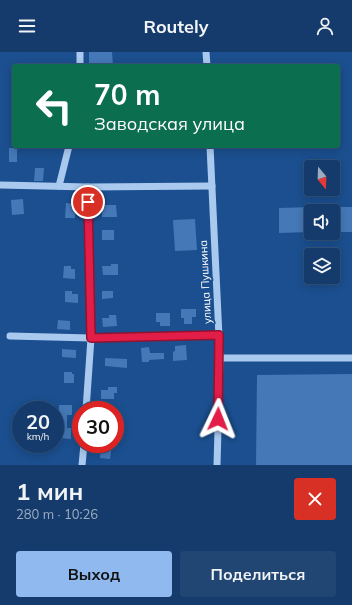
<!DOCTYPE html>
<html lang="ru">
<meta charset="utf-8">
<style>
:root{--surface:#143b6b;--page:#214673;--text:#f1f3f6;--muted:#9dadc1;--line:#33557e;--accent:#90b9f0}
body{margin:0;font-family:Mulish,sans-serif;background:var(--page);color:var(--text);height:100vh;display:flex;flex-direction:column;font-size:15px;white-space:nowrap}
*{box-sizing:border-box;margin:0}
p{font-size:13px;color:var(--muted)}
.icon{flex:none;width:22px;height:22px;fill:none;stroke:currentColor;stroke-width:2;stroke-linecap:round;stroke-linejoin:round}
.map{position:relative;height:413px;overflow:hidden}
.drawer{display:flex;flex-direction:column;background:var(--surface);flex:1}
.drawer>*{flex:none}
.top-card{position:absolute;left:12px;top:12px;width:328px;height:84px;border-radius:4px;box-shadow:0 2px 10px #0003,0 0 0 1px var(--line);background:#0b6e4f;color:#fff;overflow:hidden}
.needle{width:26px;rotate:161deg}
.fabs{position:absolute;left:304px;top:108px;display:grid;gap:8px}
.fabs a{display:grid;place-items:center;width:36px;height:36px;border-radius:4px;background:var(--surface);box-shadow:0 2px 10px #0003,0 0 0 1px var(--line);font-size:20px}
.speed{position:absolute;left:12px;top:349px;display:flex;gap:8px;font-size:20px;font-weight:700;text-align:center}
.speed>*{display:grid;place-content:center;width:52px;height:52px;border-radius:50%;background:var(--surface);box-shadow:0 2px 10px #0003,0 0 0 1px var(--line);line-height:1}
.speed small{font-size:10px;font-weight:400}
.speed .limit{border:6px solid #d22;background:#fff;color:#111}
.pin{position:absolute;display:grid;place-items:center;width:34px;height:34px;color:#fff;margin:-17px;border:2px solid #fff;border-radius:50%;box-shadow:0 1px 4px #0007}
.me{position:absolute;width:44px;margin:-22px;rotate:2deg;stroke-linejoin:round;filter:drop-shadow(0 0 3px #0008)}
.turn{display:flex;align-items:center;gap:14px;height:84px;padding:0 16px;font-size:18px}
.turn .icon{width:52px;height:52px;stroke-width:2.5}
.turn b{display:block;font-size:28px;line-height:34px}
.round{display:grid;place-items:center;flex:none;width:42px;height:42px;border-radius:4px;background:var(--page)}
.head{display:flex;align-items:center;justify-content:space-between;height:68px;padding:0 16px}
h1{font-size:24px;font-weight:700;line-height:30px}
.primary-button{display:flex;gap:8px;margin-top:auto;padding:8px 16px}
.primary-button a{flex:1;height:46px;border-radius:4px;background:var(--accent);color:#111;font-size:16px;font-weight:700;line-height:46px;text-align:center}
.primary-button a+a{background:var(--page);color:var(--text)}
header{display:flex;justify-content:space-between;align-items:center;height:52px;padding:0 16px;background:var(--surface);font-size:18px;font-weight:700}
.map>svg:first-child{display:block}
.building{fill:#4478b7}
.lines{fill:none;stroke-linecap:round;stroke-linejoin:round}
.minor{stroke:#a9c9ee;stroke-width:7}
.route-casing{stroke:#92132f;stroke-width:10}
.route{stroke:#e11d48;stroke-width:7}
.labels{text-anchor:middle;dominant-baseline:central;stroke-width:4;stroke-linejoin:round;paint-order:stroke}
.street-label{font-size:11px;fill:#fff;stroke:#1b4f8f}
</style>
<header><svg class="icon" aria-label="menu" viewBox="0 0 24 24"><path d="M4 6h16M4 12h16M4 18h16"/></svg>Routely<svg class="icon" aria-label="person" viewBox="0 0 24 24"><circle cx="12" cy="8" r="4"/><path d="M4 21q1-7 8-7t8 7"/></svg></header>
<div class="map">
<svg width="352" height="413" viewBox="0 0 352 413">
<rect width="100%" height="100%" fill="#1b4f8f"/>
<g class="building">
<polygon points="89,0 112,0 113,14 89,14"/>
<rect x="9" y="96" width="8" height="14"/>
<polygon points="35,116 44,116 43,129 34,129"/>
<polygon points="23,147 24,162 12,163 11,148"/>
<polygon points="66,151 76,152 75,166 65,166"/>
<polygon points="102,153 116,153 117,165 102,165"/>
<polygon points="311,155 311,180 279,181 279,156"/>
<rect x="333" y="155" width="19" height="25"/>
<polygon points="195,167 197,198 175,199 173,168"/>
<rect x="102" y="178" width="12" height="10"/>
<polygon points="111,212 118,212 118,223 103,223 102,214 111,214"/>
<polygon points="64,214 71,214 71,217 75,217 75,227 63,226"/>
<polygon points="65,239 72,239 72,242 78,242 78,251 65,250"/>
<polygon points="102,239 113,239 113,246 102,247"/>
<polygon points="181,257 196,257 196,265 192,265 192,272 184,272 184,266 181,266"/>
<polygon points="156,261 170,261 170,274 160,274 160,270 156,270"/>
<polygon points="109,263 116,263 117,274 103,275 102,266 109,266"/>
<polygon points="58,268 70,269 70,278 57,277"/>
<polygon points="186,293 187,308 173,309 173,300 175,299 175,294"/>
<polygon points="149,295 150,301 164,301 164,307 149,308 149,310 142,310 141,296"/>
<polygon points="62,297 76,298 76,306 62,305"/>
<polygon points="105,306 127,307 127,316 105,314"/>
<polygon points="64,320 72,320 72,322 74,322 74,331 64,331"/>
<polygon points="352,322 352,413 256,413 257,323"/>
<polygon points="108,335 117,335 117,341 114,341 114,347 101,347 101,338 108,338"/>
<polygon points="59,353 72,353 72,363 67,363 67,376 71,376 71,387 58,386"/>
<polygon points="101,392 112,392 110,407 100,406"/>
</g>
<g class="lines">
<g class="minor">
<polyline points="206,0 207,14"/>
<polyline points="80,14 80,0"/>
<polyline points="210,94 220,306 217,413"/>
<polyline points="0,133 88,135 91,286 86,358"/>
<polyline points="59,134 69,94"/>
<polyline points="88,135 212,134"/>
<polyline points="10,284 91,286 219,283"/>
<polyline points="220,306 352,306"/>
<polyline points="82,413 84,392"/>
</g>
</g>
<g class="lines">
<g class="route-casing">
<polyline id="route" points="88,150 91,286 219,283 218,367"/>
</g>
<use href="#route" class="route"/>
</g>
<g class="labels">
<g class="street-label">
<text transform="translate(205 230) rotate(-93)">улица Пушкина</text>
</g>
</g>
</svg>
<div class="fabs">
<a><svg class="needle" viewBox="-14 -14 28 28"><path d="M0-13l5 13h-10z" fill="#e53935"/><path d="M0 13l5-13h-10z" fill="#9dadc1"/></svg></a>
<a><svg class="icon" aria-label="sound" viewBox="0 0 24 24"><path d="M4 9h4l5-4v14l-5-4H4zM17 9q2 3 0 6"/></svg></a>
<a><svg class="icon" aria-label="layers" viewBox="0 0 24 24"><path d="M12 4l9 5-9 5-9-5zM3 14l9 5 9-5"/></svg></a>
</div>
<div class="speed"><div>20<small>km/h</small></div><div class="limit">30</div></div>
<div class="pin" style="left:88px;top:150px;background:#d93025"><svg class="icon" aria-label="arrive" viewBox="0 0 24 24"><path d="M6 21V4h12l-3 4 3 4H6"/></svg></div>
<svg class="me" style="left:218px;top:367px" viewBox="-20 -20 40 40"><path d="M0-17L14 15 0 8-14 15z" fill="#e11d48" stroke="#fff" stroke-width="4"/></svg>
<div class="top-card">
<div class="turn"><svg class="icon" aria-label="left" viewBox="0 0 24 24"><path d="M17 20v-9H6M10 6l-5 5 5 5"/></svg><div><b>70 m</b>Заводская улица</div></div>
</div>
</div>
<section class="drawer">
<div class="head"><div><h1>1 мин</h1><p>280 m · 10:26</p></div><a class="round" style="background:#d93025;color:#fff"><svg class="icon" aria-label="close" viewBox="0 0 24 24"><path d="M6 6l12 12M18 6L6 18"/></svg></a></div>
<div class="primary-button"><a>Выход</a><a>Поделиться</a></div>
</section>
